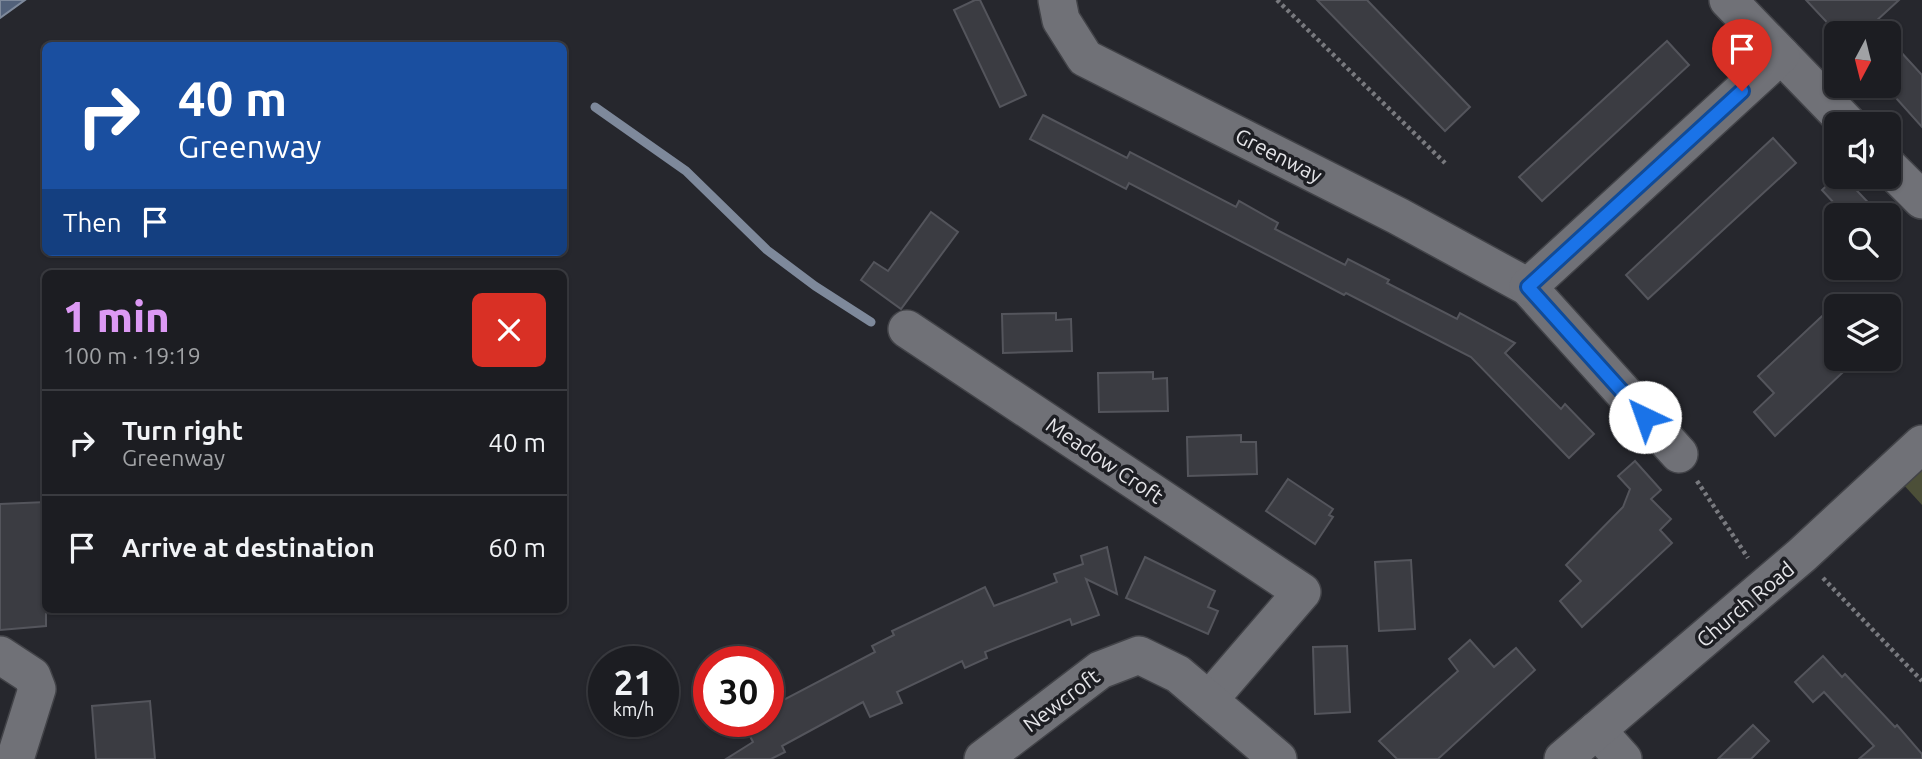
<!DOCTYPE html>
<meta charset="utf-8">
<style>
:root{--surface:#1c1d22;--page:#25262a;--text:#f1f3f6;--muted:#a0a2a5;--line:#3a3b40;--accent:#dc99f4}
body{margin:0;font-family:Ubuntu,sans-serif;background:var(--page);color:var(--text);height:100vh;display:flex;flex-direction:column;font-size:26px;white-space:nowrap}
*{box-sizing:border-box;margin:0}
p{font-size:23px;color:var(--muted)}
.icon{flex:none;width:38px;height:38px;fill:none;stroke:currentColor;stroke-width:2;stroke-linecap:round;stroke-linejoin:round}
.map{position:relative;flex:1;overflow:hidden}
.panel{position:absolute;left:42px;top:270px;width:525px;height:343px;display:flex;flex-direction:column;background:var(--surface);border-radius:10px;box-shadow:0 2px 5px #0004,0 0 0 2px var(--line)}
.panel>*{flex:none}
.top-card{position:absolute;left:42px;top:42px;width:525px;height:214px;border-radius:10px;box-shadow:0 2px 5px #0004,0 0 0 2px var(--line);background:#1a4fa0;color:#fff;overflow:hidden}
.needle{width:46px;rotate:187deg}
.controls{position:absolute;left:1824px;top:21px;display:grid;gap:14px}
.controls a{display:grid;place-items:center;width:77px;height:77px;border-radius:10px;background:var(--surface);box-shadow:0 2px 5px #0004,0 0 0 2px var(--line);font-size:35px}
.speed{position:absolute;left:588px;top:646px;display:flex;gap:14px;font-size:35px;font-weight:700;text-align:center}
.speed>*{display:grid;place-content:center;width:91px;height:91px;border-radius:50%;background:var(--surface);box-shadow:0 2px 5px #0004,0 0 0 2px var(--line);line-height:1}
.speed small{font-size:18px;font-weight:400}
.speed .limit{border:10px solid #d22;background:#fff;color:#111}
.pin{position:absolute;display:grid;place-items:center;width:60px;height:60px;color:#fff;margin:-72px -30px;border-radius:50% 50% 50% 0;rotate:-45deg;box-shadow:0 0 7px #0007}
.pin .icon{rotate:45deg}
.me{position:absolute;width:77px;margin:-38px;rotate:318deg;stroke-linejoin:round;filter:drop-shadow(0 0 5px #0008)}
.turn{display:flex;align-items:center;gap:24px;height:147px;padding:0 21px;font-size:32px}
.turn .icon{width:91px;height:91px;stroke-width:2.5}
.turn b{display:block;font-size:49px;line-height:60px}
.then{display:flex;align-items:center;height:66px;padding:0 21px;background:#0003;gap:14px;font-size:26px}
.round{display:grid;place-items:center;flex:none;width:74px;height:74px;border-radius:10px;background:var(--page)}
.summary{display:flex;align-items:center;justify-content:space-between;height:119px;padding:0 21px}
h1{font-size:42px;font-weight:800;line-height:52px;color:var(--accent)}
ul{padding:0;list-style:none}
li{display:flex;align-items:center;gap:21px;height:105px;padding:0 21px;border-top:2px solid var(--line)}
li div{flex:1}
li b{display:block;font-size:26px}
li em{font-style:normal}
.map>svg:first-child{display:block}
.green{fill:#4c4f38}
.water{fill:#52617a;stroke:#7e899b;stroke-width:2}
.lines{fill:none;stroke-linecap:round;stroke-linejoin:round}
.stream{stroke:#7e899b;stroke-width:9}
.building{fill:#3b3c42;stroke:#54555c;stroke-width:2}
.minor-casing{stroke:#424348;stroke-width:40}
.path{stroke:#797a7f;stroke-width:4.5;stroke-dasharray:3.5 3.5;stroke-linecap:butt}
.minor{stroke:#707177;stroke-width:37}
.route-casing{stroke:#114b97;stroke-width:18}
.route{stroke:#1a73e8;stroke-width:12}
.labels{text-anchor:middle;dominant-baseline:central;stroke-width:7;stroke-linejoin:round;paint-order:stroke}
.street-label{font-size:21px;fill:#e5e5e9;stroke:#1d1e23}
</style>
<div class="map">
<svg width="1922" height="759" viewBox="0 0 1922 759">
<rect width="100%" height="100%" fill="#26272d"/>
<polygon class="green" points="1922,464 1922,505 1902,483"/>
<polygon class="water" points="0,0 25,0 0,18"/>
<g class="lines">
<polyline class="stream" points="595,107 686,171 767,250 815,286 871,322"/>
</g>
<g class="building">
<polygon points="975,0 980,0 1026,95 1000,107 954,10"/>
<polygon points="1317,0 1367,0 1470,107 1445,131"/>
<polygon points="1806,0 1899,0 1863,33 1837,33"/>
<polygon points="1888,38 1922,75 1922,127 1888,89"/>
<polygon points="1667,41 1689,65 1542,201 1519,177"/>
<polygon points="1043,115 1127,158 1130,152 1236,207 1239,201 1278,223 1275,229 1345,265 1348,259 1389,280 1387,283 1457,319 1460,313 1515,343 1505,353 1561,409 1565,404 1594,434 1569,458 1471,357 1346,293 1344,295 1129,183 1126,189 1030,139"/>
<polygon points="1773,138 1796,163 1648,299 1626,275"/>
<polygon points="1836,177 1844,177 1880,215 1845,215 1822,190"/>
<polygon points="931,212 958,232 901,309 861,280 874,262 888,271"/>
<polygon points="1836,303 1836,359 1857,359 1775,436 1754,412 1774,393 1758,376"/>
<polygon points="1056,313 1056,320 1071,319 1072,351 1003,353 1002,314"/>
<polygon points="1153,372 1153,379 1167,378 1168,411 1099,412 1098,373"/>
<polygon points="1241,435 1241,442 1256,442 1257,474 1188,476 1187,437"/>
<polygon points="1635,461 1661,490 1651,499 1671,519 1660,530 1672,543 1582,627 1560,601 1581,581 1566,565 1623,507 1630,489 1618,476"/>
<polygon points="1288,479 1333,509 1329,515 1333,517 1315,544 1266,511"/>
<polygon points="46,502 46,626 0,630 0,504"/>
<polygon points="1107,547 1117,594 1086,579 1099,615 1072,625 1070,619 1010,642 985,652 987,658 965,668 962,661 897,692 902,703 870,717 863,702 782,746 785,752 771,759 726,759 753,742 742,721 768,721 768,708 875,652 872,646 894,635 892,631 985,587 994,606 1057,582 1054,574 1083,564 1081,556"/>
<polygon points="1145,557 1215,591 1208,607 1218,611 1208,634 1126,598"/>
<polygon points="1411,560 1415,629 1379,631 1375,562"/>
<polygon points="1470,640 1494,667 1516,648 1535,670 1438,759 1397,759 1379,741 1458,671 1449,659"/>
<polygon points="1347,646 1350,712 1315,714 1313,647"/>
<polygon points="1823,656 1842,677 1845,674 1895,727 1897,725 1922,754 1922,759 1859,759 1874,746 1824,692 1813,702 1795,682"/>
<polygon points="150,701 155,759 96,759 92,706"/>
<polygon points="1753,725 1769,741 1751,759 1718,759"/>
</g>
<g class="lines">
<g class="minor-casing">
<g id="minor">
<polyline points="1057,0 1061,20 1085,58 1398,216 1528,287 1679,454"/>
<polyline points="1728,0 1848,124"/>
<polyline points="1888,166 1922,200"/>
<polyline points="1528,287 1781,55"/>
<polyline points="907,329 1302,592 1209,700"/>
<polyline points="0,655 32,676 37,689 15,759"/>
<polyline points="1597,730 1623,759"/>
<polyline points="983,759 1100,670 1139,655 1178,674 1278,759"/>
<polyline points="1563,759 1802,555 1922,444"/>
</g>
</g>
<g class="path">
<polyline points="1277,0 1445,163"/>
<polyline points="1697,481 1748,558"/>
<polyline points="1823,578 1922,681"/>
</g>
<use href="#minor" class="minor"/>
</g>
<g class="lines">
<g class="route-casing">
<polyline id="route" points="1645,417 1528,287 1742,91"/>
</g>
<use href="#route" class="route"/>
</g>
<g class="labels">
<g class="street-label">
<text transform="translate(1279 155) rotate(27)">Greenway</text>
<text transform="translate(1105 460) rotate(34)">Meadow Croft</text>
<text transform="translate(1745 604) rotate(-40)">Church Road</text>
<text transform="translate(1061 700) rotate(-37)">Newcroft</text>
</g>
</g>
</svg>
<div class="controls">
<a><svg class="needle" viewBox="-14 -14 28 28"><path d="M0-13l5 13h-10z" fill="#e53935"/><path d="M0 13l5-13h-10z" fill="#a0a2a5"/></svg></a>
<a><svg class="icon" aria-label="sound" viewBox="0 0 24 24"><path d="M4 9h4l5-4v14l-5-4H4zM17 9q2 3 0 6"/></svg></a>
<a><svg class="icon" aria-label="search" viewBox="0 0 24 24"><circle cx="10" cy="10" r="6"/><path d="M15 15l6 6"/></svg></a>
<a><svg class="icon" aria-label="layers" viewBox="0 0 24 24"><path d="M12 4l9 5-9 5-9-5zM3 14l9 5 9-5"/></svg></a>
</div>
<div class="speed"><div>21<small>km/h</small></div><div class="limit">30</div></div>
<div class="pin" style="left:1742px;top:91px;background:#d93025"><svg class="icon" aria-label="arrive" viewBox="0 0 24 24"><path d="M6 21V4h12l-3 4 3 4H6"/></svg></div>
<svg class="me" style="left:1645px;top:417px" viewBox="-20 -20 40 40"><circle r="19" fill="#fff"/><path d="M0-13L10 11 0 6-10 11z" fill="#1a73e8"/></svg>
<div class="top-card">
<div class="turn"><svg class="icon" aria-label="right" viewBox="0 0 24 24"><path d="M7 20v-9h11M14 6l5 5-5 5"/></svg><div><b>40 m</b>Greenway</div></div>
<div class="then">Then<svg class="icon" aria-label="arrive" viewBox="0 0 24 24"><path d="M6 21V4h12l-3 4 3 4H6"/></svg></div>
</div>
<section class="panel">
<div class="summary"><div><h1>1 min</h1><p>100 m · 19:19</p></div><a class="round" style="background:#d93025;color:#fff"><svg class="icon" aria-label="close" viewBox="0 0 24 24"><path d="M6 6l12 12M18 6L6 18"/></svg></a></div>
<ul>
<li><svg class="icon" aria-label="right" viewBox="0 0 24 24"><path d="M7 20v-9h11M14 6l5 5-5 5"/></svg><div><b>Turn right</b><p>Greenway</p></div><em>40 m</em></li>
<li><svg class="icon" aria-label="arrive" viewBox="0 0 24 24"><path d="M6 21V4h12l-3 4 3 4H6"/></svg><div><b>Arrive at destination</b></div><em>60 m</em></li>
</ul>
</section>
</div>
